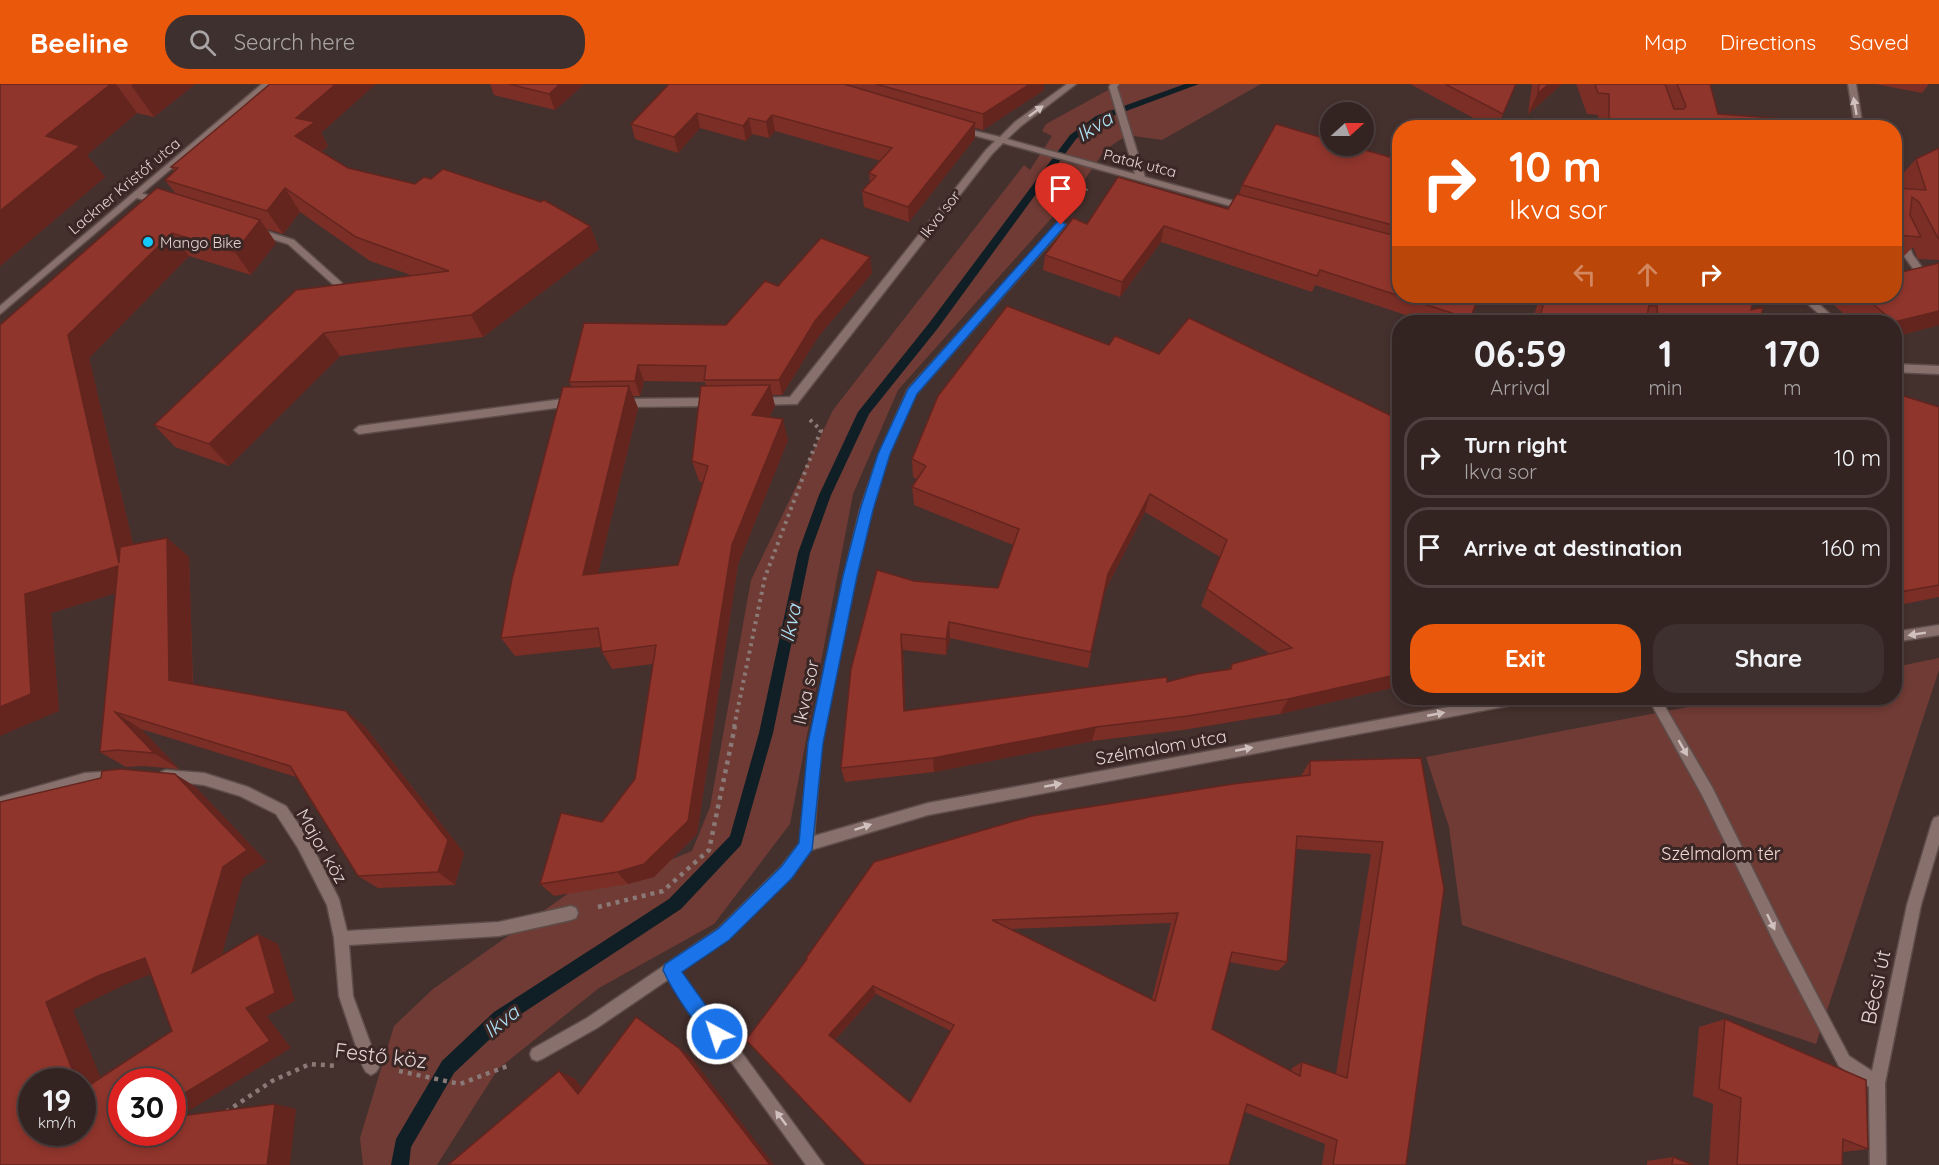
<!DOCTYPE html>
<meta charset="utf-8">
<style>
:root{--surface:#332422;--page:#3e302f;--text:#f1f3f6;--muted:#a9a4a5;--line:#4e4140;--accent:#ea580c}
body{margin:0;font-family:Quicksand,sans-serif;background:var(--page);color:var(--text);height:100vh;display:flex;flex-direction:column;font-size:22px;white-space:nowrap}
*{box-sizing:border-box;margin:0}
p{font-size:20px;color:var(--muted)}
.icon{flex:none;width:33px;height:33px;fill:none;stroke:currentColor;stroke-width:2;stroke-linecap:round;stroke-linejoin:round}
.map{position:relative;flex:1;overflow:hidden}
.sheet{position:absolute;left:1392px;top:231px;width:510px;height:390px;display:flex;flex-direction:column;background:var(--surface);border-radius:24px;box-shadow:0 3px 9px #0003,0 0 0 2px var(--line)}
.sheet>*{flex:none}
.top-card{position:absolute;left:1392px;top:36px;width:510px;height:183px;border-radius:24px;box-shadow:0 3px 9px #0003,0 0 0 2px var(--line);background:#ea580c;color:#fff;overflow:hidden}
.needle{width:39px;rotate:69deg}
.fabs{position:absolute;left:1320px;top:18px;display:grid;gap:12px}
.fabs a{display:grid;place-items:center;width:54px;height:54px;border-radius:50%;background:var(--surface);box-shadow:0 3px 9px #0003,0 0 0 2px var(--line);font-size:30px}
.speed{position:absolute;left:18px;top:984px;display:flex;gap:12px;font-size:30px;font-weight:700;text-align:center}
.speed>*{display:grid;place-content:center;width:78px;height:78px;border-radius:50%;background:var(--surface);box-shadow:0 3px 9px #0003,0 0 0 2px var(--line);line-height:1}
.speed small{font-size:15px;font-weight:400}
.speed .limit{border:9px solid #d22;background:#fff;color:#111}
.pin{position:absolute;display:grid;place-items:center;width:51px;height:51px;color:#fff;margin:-62px -26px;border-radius:50% 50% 50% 0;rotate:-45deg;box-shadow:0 0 6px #0007}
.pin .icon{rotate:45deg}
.me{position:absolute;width:66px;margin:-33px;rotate:320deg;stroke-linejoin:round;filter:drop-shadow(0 0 4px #0008)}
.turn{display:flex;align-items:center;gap:21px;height:126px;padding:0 18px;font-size:27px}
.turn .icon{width:78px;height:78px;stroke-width:2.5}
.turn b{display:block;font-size:42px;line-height:51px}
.lanes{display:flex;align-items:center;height:57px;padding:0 18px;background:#0003;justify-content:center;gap:30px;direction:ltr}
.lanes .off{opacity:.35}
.eta{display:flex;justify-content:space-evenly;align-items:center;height:102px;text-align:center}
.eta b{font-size:36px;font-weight:700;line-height:42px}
.primary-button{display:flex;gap:12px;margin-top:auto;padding:12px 18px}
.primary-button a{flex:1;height:69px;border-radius:24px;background:var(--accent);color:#fff;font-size:24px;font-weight:700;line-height:69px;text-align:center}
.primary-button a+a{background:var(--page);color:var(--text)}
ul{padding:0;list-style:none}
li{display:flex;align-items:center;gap:18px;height:81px;margin:0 12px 9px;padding:0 6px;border:3px solid var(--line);border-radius:24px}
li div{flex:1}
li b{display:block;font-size:22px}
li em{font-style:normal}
header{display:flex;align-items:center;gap:36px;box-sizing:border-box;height:84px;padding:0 30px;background:var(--accent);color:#fff}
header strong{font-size:28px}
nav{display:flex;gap:33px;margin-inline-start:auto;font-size:21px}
.search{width:420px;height:54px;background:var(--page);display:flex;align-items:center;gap:15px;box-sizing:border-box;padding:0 21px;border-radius:24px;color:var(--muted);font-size:22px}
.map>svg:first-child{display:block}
.green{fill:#703b34}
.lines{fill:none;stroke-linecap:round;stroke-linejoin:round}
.stream{fill:#0f1f25;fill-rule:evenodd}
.service-casing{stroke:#5e4d4a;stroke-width:3}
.minor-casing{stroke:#5e4d4a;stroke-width:3}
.tertiary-casing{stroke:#5e4d4a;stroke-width:3}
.path-far2{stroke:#8a7976;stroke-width:3;stroke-dasharray:2 4;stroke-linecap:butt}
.path-far1{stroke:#8a7976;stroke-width:4;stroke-dasharray:3 4.5;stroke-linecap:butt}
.path{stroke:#8a7976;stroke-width:4.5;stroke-dasharray:4 5;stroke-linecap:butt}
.service{fill:#88716d;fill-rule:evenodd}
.minor{fill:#88716d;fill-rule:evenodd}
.tertiary{fill:#88716d;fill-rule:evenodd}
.wall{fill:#7b2e26;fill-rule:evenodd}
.shaded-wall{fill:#64251f}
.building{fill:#8f352c;stroke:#64251f;stroke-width:1.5;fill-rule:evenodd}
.oneway{fill:#d0c1bf}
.route{fill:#1a73e8;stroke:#114b97;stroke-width:1.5}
.poi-dot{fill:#13cafb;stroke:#3a2624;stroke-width:2}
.labels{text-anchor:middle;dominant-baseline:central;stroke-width:6;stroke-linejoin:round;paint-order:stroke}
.far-street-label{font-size:15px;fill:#e2d5d3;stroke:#3a2624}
.far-poi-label{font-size:15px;fill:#e2d5d3;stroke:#3a2624;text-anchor:start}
.street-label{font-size:18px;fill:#e2d5d3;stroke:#3a2624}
.park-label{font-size:18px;fill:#f1d6d1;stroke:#3a2624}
.water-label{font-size:20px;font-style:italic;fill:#ade2f7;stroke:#3a2624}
.near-street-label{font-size:21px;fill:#e2d5d3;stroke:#3a2624}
</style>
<header>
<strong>Beeline</strong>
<div class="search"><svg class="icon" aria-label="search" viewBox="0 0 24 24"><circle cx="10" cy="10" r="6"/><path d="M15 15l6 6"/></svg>Search here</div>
<nav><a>Map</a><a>Directions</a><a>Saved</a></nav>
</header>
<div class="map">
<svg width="1939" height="1081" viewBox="0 0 1939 1081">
<rect width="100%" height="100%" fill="#44302d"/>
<g class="green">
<polygon points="1119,0 1261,0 1162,56 1127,51 1105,66 1081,101 898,306 853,410 790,740 714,840 599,904 498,985 437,1081 363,1081 360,1054 394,942 433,905 597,789 641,788 692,767 710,723 751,496 833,326 1024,81 1030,86 1052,52 1042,47 1046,40"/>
<polygon points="1939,574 1939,586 1816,960 1462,841 1449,743 1426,673 1735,614 1894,614 1895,583"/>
</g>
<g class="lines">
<polygon class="stream" points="1185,0 1199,0 1102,36 1076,55 938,244 869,330 831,411 810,469 773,649 741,761 681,825 506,940 454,989 411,1063 409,1081 391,1081 396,1055 442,977 494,928 669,815 730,752 759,649 798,469 819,411 858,328 930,238 1070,51 1096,32"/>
<g class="service-casing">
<polygon id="service" points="563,315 568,319 563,323 359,350 354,346 359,342"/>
</g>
<g class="minor-casing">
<g id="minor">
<polygon points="1067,0 1076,0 1021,42 1007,55 1135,90 1109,3 1111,0 1119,0 1117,3 1145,93 1248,121 1248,125 1245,126 1003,59 992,70 797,320 756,321 755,318 756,315 760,314 790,313 986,66 995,57 958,47 958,43 1000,53 1015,38"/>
<polygon points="1848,0 1856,0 1863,44 1855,44"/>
<polygon points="137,108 164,116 166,118 161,121 134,113 132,111"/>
<polygon points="1894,136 1899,139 1913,171 1939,207 1939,217 1936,216 1904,172 1894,150"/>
<polygon points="1061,138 1066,141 1064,143 916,310 889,370 872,426 856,492 821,659 814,752 928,719 1497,614 1530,614 1528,618 928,731 811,766 791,793 728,855 680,887 700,918 734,958 824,1081 806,1081 724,968 690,928 669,895 597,944 542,975 537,977 532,975 530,970 532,965 587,934 718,845 781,783 800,759 809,659 844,492 860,426 879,370 908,305 1058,139"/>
<polygon points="256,144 294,156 342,199 342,203 336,203 288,160 253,149 253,145"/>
<polygon points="1799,212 1810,212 1839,238 1828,238"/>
<polygon points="1894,280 1939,282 1939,290 1894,288"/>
<polygon points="715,314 720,318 715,322 619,323 614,319 619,315"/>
<polygon points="1939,541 1939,551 1894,558 1894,548"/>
<polygon points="1648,614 1660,614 1712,703 1785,850 1849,972 1872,987 1907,821 1932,738 1934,734 1939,732 1939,760 1921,821 1885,999 1886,1081 1870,1081 1869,1003 1839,982 1775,860 1702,711"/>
<polygon points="166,686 204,689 248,703 286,722 308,754 339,815 347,847 499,838 571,822 576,824 578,829 576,834 571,836 499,852 349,861 353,912 379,983 376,988 371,991 366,988 363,983 339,912 334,854 327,821 298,764 276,730 240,712 204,701 161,696 159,692 161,688"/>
<polygon points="115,687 120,689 122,693 120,697 115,699 85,701 0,725 0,713 85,689"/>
</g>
</g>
<g class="tertiary-casing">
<polygon id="tertiary" points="262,0 271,0 0,230 0,222"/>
</g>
<polyline class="path-far2" points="1076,121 1087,105"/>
<polyline class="path-far1" points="734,643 765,493 821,346 809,335"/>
<g class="path">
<polyline points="598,823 663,807 709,766 735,642"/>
<polyline points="399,987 460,1000 510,981"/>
<polyline points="226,1028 272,997 310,980 338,982"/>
</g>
<use href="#service" class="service"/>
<use href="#minor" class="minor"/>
<use href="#tertiary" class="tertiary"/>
</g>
<g class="wall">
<polygon points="0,0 195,0 154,33 137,29 87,71 105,93 0,182"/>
<polygon points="490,0 584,0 555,26 494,11"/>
<polygon points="669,0 1044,0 1044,6 983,46 975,44 975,54 909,138 864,123 862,107 870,99 869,89 881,77 775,47 769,54 752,50 746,57 700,44 678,69 635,55 631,40"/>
<polygon points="1410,0 1516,0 1497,44 1492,44"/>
<polygon points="1532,0 1562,0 1528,30"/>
<polygon points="1576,0 1710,0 1718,30 1788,44 1597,44 1598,31 1587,30"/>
<polygon points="1875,0 1929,0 1922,9"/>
<polygon points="321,49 328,62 321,68 348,84 590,142 599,165 483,253 340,272 229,382 175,363 154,341 411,191 370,177 300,128 283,150 267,145 276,159 251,191 189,172 89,274 133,460 167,454 189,473 193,600 346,627 365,643 464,769 455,801 378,804 358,792 296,693 141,645 179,685 143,682 126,683 100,668 116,509 51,529 59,627 0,241 176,110 165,96 175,88 171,83"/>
<polygon points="1939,64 1939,176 1918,175 1913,163 1902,174 1894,173 1894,104 1901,105 1898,95 1916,75"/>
<polygon points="1400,76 1400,212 1470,235 1468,238 1427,238 1315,201 1312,208 1161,158 1120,213 1043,186 1045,171 1087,140 1228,125 1239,110 1242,101"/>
<path d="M 870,173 L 872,189 L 818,253 L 782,311 L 772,311 L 775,322 L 769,333 L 788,356 L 738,480 L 697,750 L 654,793 L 628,800 L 554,812 L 540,800 L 602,738 L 635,695 L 653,580 L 612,585 L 602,568 L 601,563 L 515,572 L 501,554 L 572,303 L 569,298 L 726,241 L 778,202 ZM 644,297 L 705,298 L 706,302 L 692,377 L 699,397 L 703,399 L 678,481 L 598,489 L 638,324 L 633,312 L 640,312 Z"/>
<polygon points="1939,179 1939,241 1894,253 1894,238 1853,238 1834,221 1843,212 1894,212"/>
<polygon points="1540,212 1754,212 1751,226 1760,238 1532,238"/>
<path d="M 1109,261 L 1159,270 L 1400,336 L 1400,602 L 1280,630 L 1183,646 L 1092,657 L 934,688 L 845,698 L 841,684 L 914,497 L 998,504 L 1013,461 L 914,421 L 912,403 L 917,395 L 913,393 L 912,375 ZM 1145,428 L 1220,473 L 1201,522 L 1270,570 L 1232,580 L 1229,585 L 1167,598 L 905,627 L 903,566 L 946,571 L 950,554 L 1088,584 L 1105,507 Z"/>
<polygon points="1894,309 1939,323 1939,513 1894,522"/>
<path d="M 1421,674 L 1406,1081 L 1322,1081 L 1325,1060 L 1245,1028 L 865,1081 L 806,874 L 1301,692 L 1310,677 ZM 1296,765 L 1371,770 L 1336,990 L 1302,978 L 1292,984 L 1291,987 L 1212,945 L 1229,878 L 1278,887 L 1287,878 ZM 1171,839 L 1152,915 L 1011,845 ZM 876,910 L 951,947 L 910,1018 L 835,956 Z"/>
<polygon points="1725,935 1868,1065 1843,1068 1842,1081 1709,1081 1713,1020 1693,1012 1699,943"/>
<polygon points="1673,1073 1693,1081 1647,1081 1647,1077"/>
</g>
<g class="shaded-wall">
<polygon points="111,0 116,0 137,29 87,71 105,93 0,182 0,127 46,52"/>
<polygon points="133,0 195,0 154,33 131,1"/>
<polygon points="336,0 376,0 321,49 328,62 309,76 295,52 296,34"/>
<polygon points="560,0 584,0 555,26 549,10"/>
<polygon points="1030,0 1044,0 1044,6 983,46 983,30"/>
<polygon points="1549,0 1562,0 1528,30 1538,9"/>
<polygon points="697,29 700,44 678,69 674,53"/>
<polygon points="772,31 775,47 769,54 766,38"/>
<polygon points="749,34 752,50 746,57 743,42"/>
<polygon points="975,39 975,54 909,138 908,123"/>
<polygon points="285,104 300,128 283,150 267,127"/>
<polygon points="260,136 276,159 251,191 235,168"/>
<polygon points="590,142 599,165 483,253 471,231"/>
<polygon points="1164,142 1161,158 1120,213 1122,198"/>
<polygon points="172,149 189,172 89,274 142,499 119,479 68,251"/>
<polygon points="870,173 872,189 818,253 782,311 779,296 815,237"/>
<polygon points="1939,227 1939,241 1894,253 1894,238"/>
<polygon points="324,249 340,272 229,382 209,360"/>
<polygon points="638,281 644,297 640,312 635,297"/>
<polygon points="770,301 775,322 757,352 752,331"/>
<polygon points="629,302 638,324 593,509 583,491"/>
<polygon points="783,335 788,356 738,480 697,750 654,793 628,800 617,788 732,461"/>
<polygon points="1150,410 1145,428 1105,507 1088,584 1108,490"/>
<polygon points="167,454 189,473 193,613 169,596"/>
<polygon points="118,482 142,501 51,529 59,627 0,652 0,623 25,510"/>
<polygon points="949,538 950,554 946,571 946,555"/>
<polygon points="901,550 903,566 906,642 904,627"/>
<polygon points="1400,590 1400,602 1280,630 1288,615"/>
<polygon points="346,627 365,643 464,769 455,801 438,788"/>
<polygon points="115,628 141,645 179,685 154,669"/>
<polygon points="1096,643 1092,657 934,688 933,674"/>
<polygon points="175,690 196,703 267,778 243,794 215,897 192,889"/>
<polygon points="258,850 278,860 295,917 267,932 291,964 172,1037 172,1017 246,924"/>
<polygon points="145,874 169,883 124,901 73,926 108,1012 82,1007 82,998 77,998 46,918 98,892"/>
<polygon points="873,902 876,910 833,958 829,951"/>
<polygon points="680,965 690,972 774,1081 770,1081"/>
<polygon points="559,987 574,994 592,1016 578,1010"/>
<polygon points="275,1020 296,1025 290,1081 267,1081"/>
</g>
<g class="building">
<polygon points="0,0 111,0 46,52 80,62 0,127"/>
<polygon points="270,0 336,0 296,34 315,38 295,52 348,84 415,100 424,93 431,95 443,85 541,118 544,116 590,142 471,231 324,249 209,360 154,341 296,206 449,187 356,153 285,104 267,127 165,96 178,84 171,83 244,22"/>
<polygon points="509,0 560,0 549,10"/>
<polygon points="669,0 844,0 975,39 908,123 862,107 876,92 869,89 892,64 772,31 766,38 749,34 743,42 697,29 674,53 631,40"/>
<polygon points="876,0 1030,0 983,30"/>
<polygon points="1445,0 1516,0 1503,30"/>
<polygon points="1539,0 1549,0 1538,9"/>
<polygon points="1595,0 1665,0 1674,25 1684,25 1686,22 1677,0 1710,0 1718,30 1786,35 1788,44 1609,44 1609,10 1598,9"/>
<polygon points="1276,40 1330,56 1330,62 1351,62 1400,76 1400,143 1242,101"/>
<polygon points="1939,64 1939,155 1938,154 1919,118 1912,113 1910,131 1921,153 1894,151 1894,104 1926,106 1916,75"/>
<polygon points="1118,93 1228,125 1237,110 1400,153 1400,212 1479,212 1470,235 1320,186 1317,192 1164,142 1122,198 1045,171 1073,134 1087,140"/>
<polygon points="157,104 260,136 235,168 172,149 68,251 119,479 120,463 167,454 169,596 346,627 448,756 438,788 358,792 290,682 115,628 154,669 117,666 100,668 118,482 25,510 31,610 0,623 0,241"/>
<polygon points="821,154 870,173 815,237 779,296 704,296 706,282 638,281 635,297 569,298 584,239 726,241 765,197 778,202"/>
<polygon points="1939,179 1939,227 1894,238 1864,212 1894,212 1894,190"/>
<polygon points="1546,212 1627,212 1660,220 1677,220 1679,218 1671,212 1754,212 1751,226 1763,223 1760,238 1658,238 1657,222 1649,221 1646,238 1538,238"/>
<path d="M 1007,222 L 1109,261 L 1115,252 L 1159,270 L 1189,234 L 1400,336 L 1400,590 L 1288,615 L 1188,632 L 1096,643 L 933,674 L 841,684 L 851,585 L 877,486 L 914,497 L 998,504 L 1019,445 L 912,403 L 926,382 L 912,375 L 938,312 ZM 1150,410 L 1227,456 L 1207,505 L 1292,564 L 1232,580 L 1231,585 L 1197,590 L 1167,598 L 1167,593 L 904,627 L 901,550 L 946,555 L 949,538 L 1091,568 L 1108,490 Z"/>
<polygon points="770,301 752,331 783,335 732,461 688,737 644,780 617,788 540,800 561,729 602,738 635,695 656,561 602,568 598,544 501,554 512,495 563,303 629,302 583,491 678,481 708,382 692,377 701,302"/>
<polygon points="1894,309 1939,323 1939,501 1894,509"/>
<path d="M 1421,674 L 1444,805 L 1406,1081 L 1333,1081 L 1337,1056 L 1247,1020 L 1229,1081 L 865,1081 L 746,956 L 807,875 L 806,874 L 874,778 L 1032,732 L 1233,700 L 1310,691 L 1310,677 ZM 1297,752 L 1383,758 L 1347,994 L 1302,978 L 1300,992 L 1212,945 L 1232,868 L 1287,878 ZM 1178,829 L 1155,917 L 992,836 ZM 873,902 L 954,941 L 910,1018 L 829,951 Z"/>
<path d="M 121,685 L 175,690 L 247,766 L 223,783 L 192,889 L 258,850 L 275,909 L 246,924 L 270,957 L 172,1017 L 172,998 L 122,998 L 122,1048 L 172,1048 L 172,1033 L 275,1020 L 267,1081 L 0,1081 L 0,718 L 101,694 L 102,687 ZM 145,874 L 172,947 L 82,1006 L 82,1048 L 32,1048 L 32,998 L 77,998 L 46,918 L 98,892 Z"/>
<polygon points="636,933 680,965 770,1081 448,1081 559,987 578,1010"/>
<polygon points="1725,935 1866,996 1868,1065 1843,1055 1842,1081 1737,1081 1741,1014 1719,1005"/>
<polygon points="1673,1073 1693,1081 1672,1081"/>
</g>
<defs><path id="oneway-solid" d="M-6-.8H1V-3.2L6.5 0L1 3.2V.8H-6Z" transform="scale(1.5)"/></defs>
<g class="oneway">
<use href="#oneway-solid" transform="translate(1855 22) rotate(-100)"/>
<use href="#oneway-solid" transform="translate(1036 27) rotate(-37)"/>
<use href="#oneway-solid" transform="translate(1917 550) rotate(171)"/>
<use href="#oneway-solid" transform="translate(1436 630) rotate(-11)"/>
<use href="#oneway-solid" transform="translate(1683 664) rotate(60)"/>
<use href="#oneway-solid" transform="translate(1244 665) rotate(-11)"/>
<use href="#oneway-solid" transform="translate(1053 701) rotate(-10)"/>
<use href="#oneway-solid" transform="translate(863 743) rotate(-18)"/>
<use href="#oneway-solid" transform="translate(1771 838) rotate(64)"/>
<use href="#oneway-solid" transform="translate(781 1034) rotate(-127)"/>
</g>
<path class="route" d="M 1061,137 L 1066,141 L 1064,143 L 917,310 L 890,370 L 873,426 L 857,492 L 823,659 L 812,766 L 792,794 L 729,856 L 682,888 L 726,950 L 723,955 L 717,958 C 699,950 671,904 663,886 L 665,880 L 718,845 L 781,783 L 799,759 L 808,659 L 843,492 L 860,426 L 878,370 L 908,305 L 1057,138 Z"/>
<circle class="poi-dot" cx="148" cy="158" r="6"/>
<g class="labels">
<g class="far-street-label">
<text transform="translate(1140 79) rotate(14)">Patak utca</text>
<text transform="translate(124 102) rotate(-40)">Lackner Kristóf utca</text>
<text transform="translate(940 130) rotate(-52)">Ikva sor</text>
</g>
<g class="far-poi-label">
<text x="160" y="158">Mango Bike</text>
</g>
<g class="street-label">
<text transform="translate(806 608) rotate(-78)">Ikva sor</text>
<text transform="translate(1161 663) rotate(-10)">Szélmalom utca</text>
<text transform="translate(322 762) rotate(60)">Major köz</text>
</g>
<g class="park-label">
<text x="1721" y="769">Szélmalom tér</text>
</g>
<g class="water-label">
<text transform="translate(1094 42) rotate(-32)">Ikva</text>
<text transform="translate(790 539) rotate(-78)">Ikva</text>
<text transform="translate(501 937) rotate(-39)">Ikva</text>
</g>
<g class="near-street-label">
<text transform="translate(1875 903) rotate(-78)">Bécsi út</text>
<text transform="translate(381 971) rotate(7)">Festő köz</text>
</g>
</g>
</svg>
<div class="fabs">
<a><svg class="needle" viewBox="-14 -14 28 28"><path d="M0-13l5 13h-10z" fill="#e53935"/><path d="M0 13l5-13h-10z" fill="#a9a4a5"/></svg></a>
</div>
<div class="speed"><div>19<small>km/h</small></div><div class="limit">30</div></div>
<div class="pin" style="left:1061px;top:141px;background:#d93025"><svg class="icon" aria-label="arrive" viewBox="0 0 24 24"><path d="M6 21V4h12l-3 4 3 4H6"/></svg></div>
<svg class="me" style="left:717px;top:950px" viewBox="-20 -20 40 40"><circle r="17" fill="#1a73e8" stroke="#fff" stroke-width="3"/><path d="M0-11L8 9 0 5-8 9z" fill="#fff"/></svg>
<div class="top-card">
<div class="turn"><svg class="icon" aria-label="right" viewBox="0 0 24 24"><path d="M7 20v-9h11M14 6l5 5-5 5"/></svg><div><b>10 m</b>Ikva sor</div></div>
<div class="lanes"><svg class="icon off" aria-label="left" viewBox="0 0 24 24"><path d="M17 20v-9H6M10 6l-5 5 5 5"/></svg><svg class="icon off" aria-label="ahead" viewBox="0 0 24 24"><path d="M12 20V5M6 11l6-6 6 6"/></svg><svg class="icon" aria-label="right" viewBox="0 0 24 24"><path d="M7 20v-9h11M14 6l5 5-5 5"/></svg></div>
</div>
<section class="sheet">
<div class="eta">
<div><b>06:59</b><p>Arrival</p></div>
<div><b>1</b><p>min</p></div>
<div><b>170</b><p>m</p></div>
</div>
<ul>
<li><svg class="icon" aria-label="right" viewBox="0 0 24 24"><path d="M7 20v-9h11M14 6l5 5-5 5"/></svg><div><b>Turn right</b><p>Ikva sor</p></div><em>10 m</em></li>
<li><svg class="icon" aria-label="arrive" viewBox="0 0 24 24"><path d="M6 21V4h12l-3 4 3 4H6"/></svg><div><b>Arrive at destination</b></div><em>160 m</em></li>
</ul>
<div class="primary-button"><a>Exit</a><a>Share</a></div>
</section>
</div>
